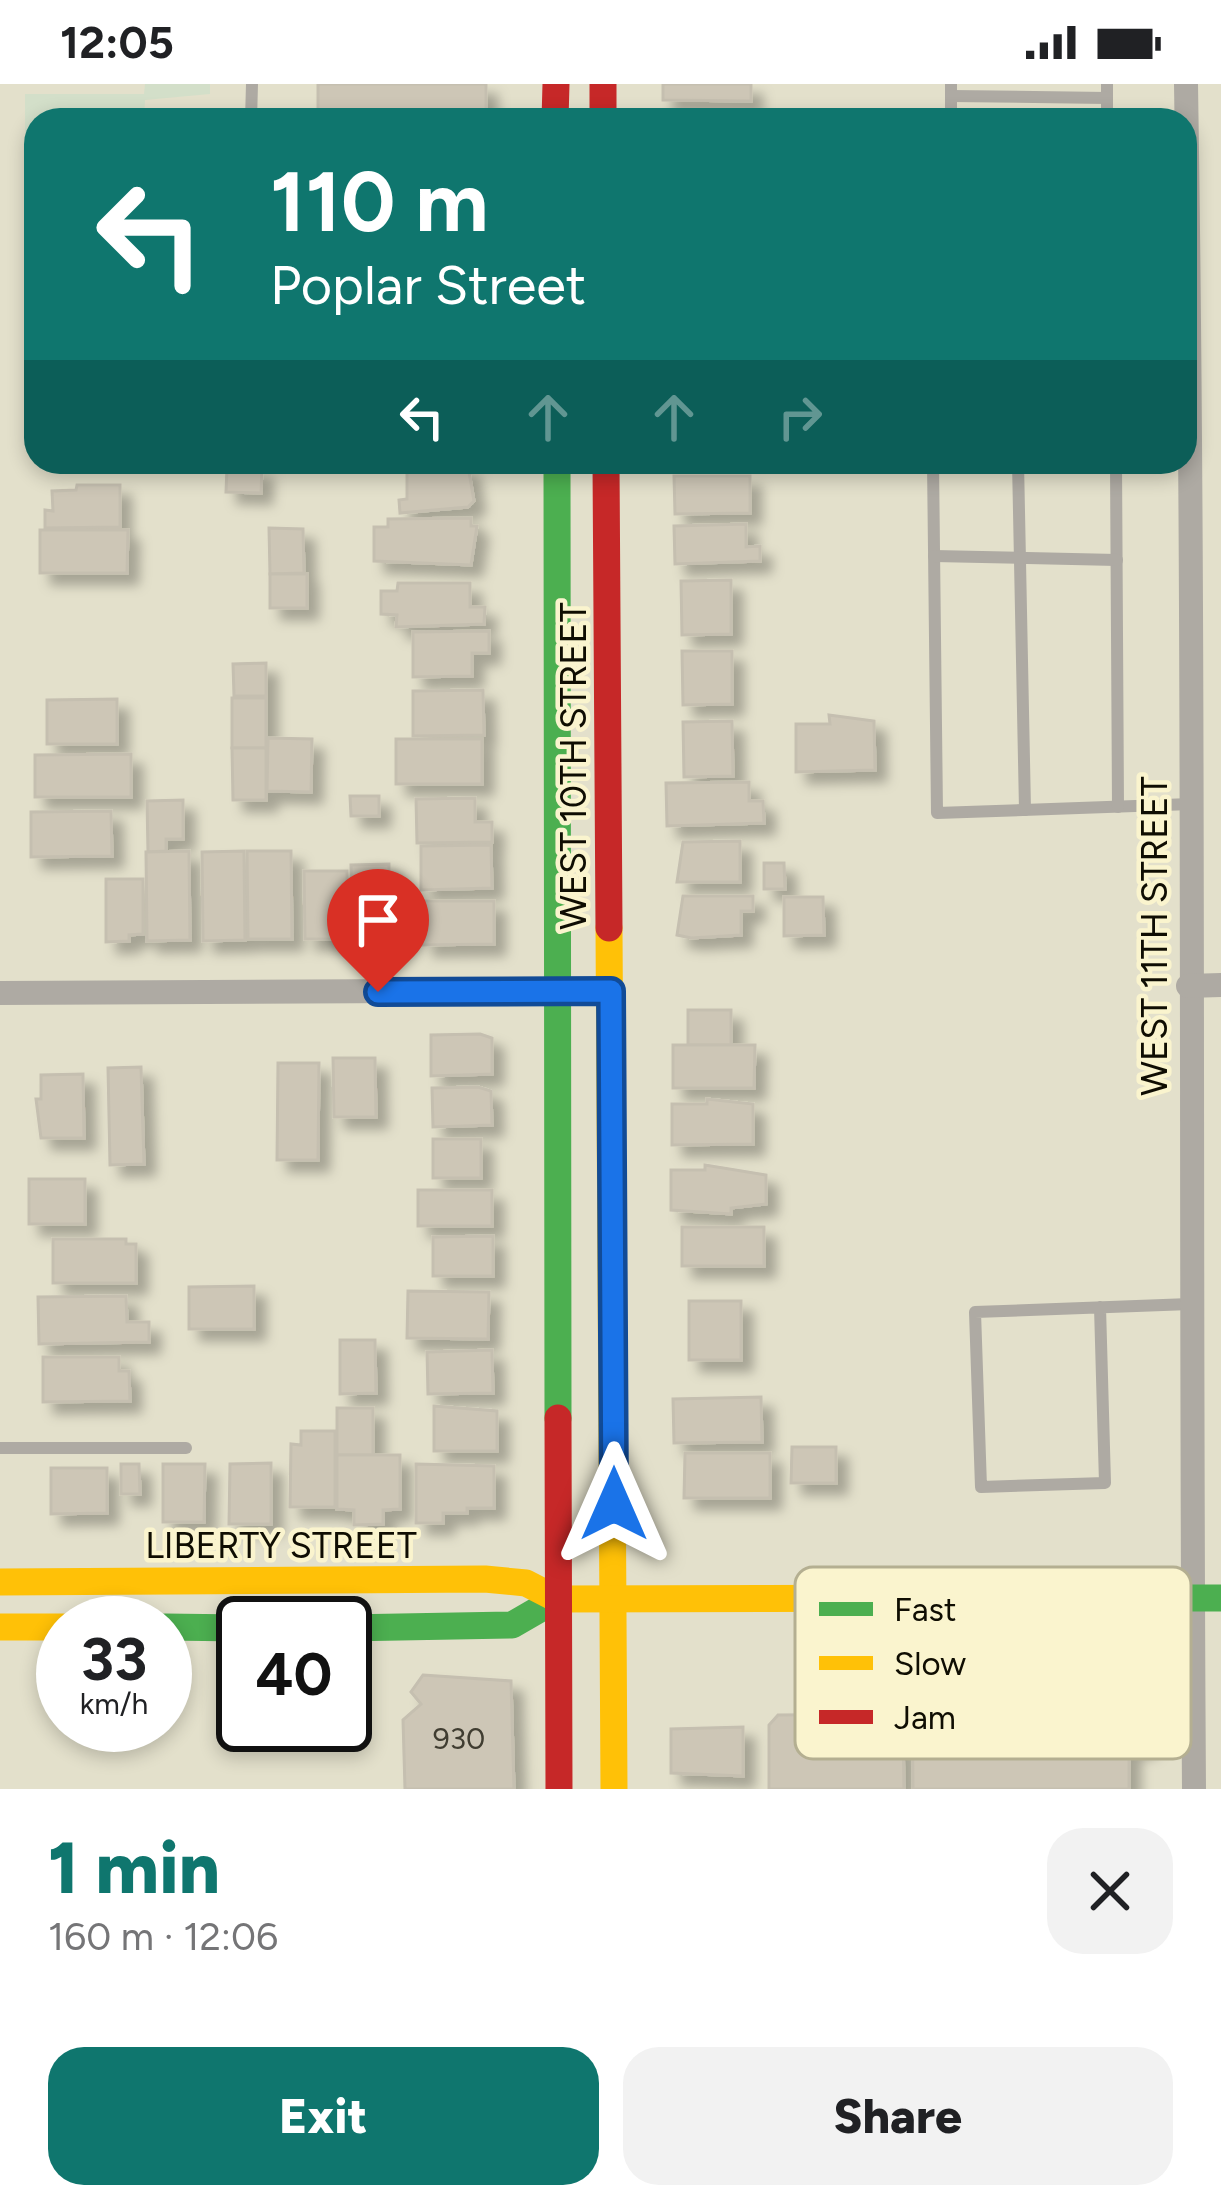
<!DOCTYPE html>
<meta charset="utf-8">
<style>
:root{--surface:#fff;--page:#f2f2f2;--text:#202124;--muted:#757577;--accent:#0f766e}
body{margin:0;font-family:Figtree,sans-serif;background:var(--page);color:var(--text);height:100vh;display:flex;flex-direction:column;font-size:45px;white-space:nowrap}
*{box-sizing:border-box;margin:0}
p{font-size:39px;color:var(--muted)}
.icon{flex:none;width:66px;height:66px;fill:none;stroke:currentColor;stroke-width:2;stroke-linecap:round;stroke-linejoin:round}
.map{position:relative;height:1705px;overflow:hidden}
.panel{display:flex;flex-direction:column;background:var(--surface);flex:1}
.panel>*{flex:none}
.guide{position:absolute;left:24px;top:24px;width:1173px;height:366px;border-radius:36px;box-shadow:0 6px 18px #0003;background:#0f766e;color:#fff;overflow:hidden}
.speed{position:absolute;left:36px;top:1512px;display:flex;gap:24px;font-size:60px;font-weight:700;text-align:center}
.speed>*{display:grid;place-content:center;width:156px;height:156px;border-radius:50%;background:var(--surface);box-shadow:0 6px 18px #0003;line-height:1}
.speed small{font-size:30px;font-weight:400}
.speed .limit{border:6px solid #111;border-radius:18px;background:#fff;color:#111}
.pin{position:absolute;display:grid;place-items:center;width:102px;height:102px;color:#fff;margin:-123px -51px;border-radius:50% 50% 50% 0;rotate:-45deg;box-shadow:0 0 12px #0007}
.pin .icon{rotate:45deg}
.me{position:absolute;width:132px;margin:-66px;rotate:0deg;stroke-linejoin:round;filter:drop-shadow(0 0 9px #0008)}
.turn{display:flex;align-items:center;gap:42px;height:252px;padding:0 48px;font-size:54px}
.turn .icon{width:156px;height:156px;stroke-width:2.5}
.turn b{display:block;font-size:84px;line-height:102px}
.lanes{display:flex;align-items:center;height:114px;padding:0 48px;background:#0003;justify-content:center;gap:60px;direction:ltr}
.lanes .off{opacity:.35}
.round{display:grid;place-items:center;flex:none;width:126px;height:126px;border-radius:36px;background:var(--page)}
.headline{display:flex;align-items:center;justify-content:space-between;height:204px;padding:0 48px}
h1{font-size:72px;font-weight:800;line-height:90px;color:var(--accent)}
.action{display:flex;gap:24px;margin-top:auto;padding:24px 48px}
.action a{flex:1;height:138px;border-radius:36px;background:var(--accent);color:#fff;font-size:48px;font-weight:800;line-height:138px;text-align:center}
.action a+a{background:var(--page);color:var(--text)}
.status{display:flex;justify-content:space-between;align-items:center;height:84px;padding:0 60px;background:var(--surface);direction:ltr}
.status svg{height:33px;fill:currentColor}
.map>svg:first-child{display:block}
.green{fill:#d3dfc9}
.building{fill:#cdc6b6;stroke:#c5bfb0;stroke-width:3;filter:url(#shadow)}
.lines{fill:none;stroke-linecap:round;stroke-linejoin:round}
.lane{stroke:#aeaaa3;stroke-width:12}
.street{stroke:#aeaaa3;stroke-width:24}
.fast{stroke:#4caf50;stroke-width:27}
.slow{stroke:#ffc107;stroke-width:27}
.jam{stroke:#c62828;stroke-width:27}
.route-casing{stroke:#114b97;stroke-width:30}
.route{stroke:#1a73e8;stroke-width:21}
.labels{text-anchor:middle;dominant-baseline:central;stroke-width:9;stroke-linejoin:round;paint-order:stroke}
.number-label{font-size:30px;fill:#403d31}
.street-label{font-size:36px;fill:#0f0d02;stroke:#faf4ce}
.key{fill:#faf4ce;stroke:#b4af91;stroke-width:3}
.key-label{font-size:33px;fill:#0f0d02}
</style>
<div class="status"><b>12:05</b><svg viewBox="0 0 49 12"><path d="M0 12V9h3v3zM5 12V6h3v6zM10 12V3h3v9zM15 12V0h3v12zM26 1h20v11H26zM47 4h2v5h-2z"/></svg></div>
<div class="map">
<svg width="1221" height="1705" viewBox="0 0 1221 1705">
<defs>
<filter id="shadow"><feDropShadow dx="11" dy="11" stdDeviation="6" flood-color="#0004"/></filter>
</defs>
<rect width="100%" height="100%" fill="#e3e0cb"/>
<polygon class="green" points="145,0 210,0 210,10 145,16 144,36 36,36 36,56 25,56 25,10 144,10"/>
<g class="building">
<polygon points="318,0 486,0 486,26 426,29 426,36 318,36"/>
<polygon points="663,0 751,0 751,17 663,16"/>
<polygon points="468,382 474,417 468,423 400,429 399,416 407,415 407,383"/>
<polygon points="227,383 262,384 261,409 226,408"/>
<polygon points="674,392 750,392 750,429 675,430"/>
<polygon points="77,401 120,401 120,443 45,444 45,426 53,427 52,407 76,406"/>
<polygon points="471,434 471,442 477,442 471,481 374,477 374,443 388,443 388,435"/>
<polygon points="746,440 746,463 760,462 760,477 675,480 674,442"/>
<polygon points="269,444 303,445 304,489 270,490"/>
<polygon points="40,446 128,446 127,489 40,489"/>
<rect x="270" y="490" width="37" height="34"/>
<polygon points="731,496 731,550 682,551 681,497"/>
<polygon points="398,499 470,499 470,523 485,523 484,540 396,543 397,531 381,530 381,507 397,507"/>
<polygon points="489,547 489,569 472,569 472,592 413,593 413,548"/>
<polygon points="682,567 732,567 732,620 683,621"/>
<polygon points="266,579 266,612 234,612 233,580"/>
<polygon points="483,606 484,651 413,652 413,607"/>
<rect x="232" y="614" width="34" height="50"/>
<polygon points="117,615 117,660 47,660 47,616"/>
<polygon points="829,631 874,637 875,686 796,688 796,640 830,640"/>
<polygon points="732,637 733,692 684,693 683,638"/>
<polygon points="268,654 312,655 311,708 267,707"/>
<rect x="396" y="655" width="86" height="45"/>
<polygon points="232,664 266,664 266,716 233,716"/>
<polygon points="131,670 131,713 35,713 35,671"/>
<polygon points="749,698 749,717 763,717 764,739 667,742 666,699"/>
<polygon points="350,712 379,712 379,732 351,732"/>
<polygon points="475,714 475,738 492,738 492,758 417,759 416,715"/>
<polygon points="183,716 183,755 166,755 166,767 148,768 147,717"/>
<polygon points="111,727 112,772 31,773 31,728"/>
<polygon points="740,757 740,798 677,798 683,758"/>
<polygon points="491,761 492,804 421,806 421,762"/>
<polygon points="189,767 190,856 147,857 146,768"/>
<polygon points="244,767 245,856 203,857 202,768"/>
<polygon points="247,767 291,767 292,855 248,855"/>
<polygon points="764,779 784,779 785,805 764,805"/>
<polygon points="389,780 390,856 352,857 351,781"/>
<polygon points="304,787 347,787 348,855 305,855"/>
<polygon points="106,795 143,795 143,850 129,851 129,857 106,858"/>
<polygon points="683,812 753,812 753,827 741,827 741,851 691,854 677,851"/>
<polygon points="784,813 823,813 824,851 784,852"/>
<polygon points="422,817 494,817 494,860 422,861"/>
<rect x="688" y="926" width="43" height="35"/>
<polygon points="480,950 492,954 492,990 431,992 431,951"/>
<polygon points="673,961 755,961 754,1004 673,1004"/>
<polygon points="333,974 375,974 376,1033 334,1033"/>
<polygon points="278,979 319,979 318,1076 277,1076"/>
<polygon points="141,983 144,1080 110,1081 108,984"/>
<polygon points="83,990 84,1054 41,1054 36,1015 41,1015 41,991"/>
<polygon points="478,1003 491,1007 492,1041 433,1043 432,1004"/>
<polygon points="707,1015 753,1020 753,1060 672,1061 672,1020 707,1020"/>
<rect x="433" y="1055" width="48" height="39"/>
<polygon points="705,1081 766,1091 766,1120 731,1124 731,1130 671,1126 671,1086 705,1086"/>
<rect x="29" y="1095" width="56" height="45"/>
<rect x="418" y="1106" width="74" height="36"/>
<rect x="682" y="1143" width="82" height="39"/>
<polygon points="493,1152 493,1192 433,1192 433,1153"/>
<polygon points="53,1155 126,1155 126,1160 136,1160 136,1199 53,1199"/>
<polygon points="254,1202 254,1245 189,1245 189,1203"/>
<polygon points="408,1207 489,1208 488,1255 407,1254"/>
<polygon points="126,1212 127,1238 149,1238 149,1258 39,1260 38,1213"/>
<rect x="689" y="1217" width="52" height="59"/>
<polygon points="340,1256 375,1256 376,1309 340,1310"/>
<polygon points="492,1266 493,1309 428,1310 427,1268"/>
<polygon points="43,1273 119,1273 119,1287 129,1287 130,1317 43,1318"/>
<polygon points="761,1313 762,1358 674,1359 673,1315"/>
<polygon points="434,1322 497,1327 497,1367 434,1367"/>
<rect x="337" y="1324" width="36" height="47"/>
<polygon points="301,1347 335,1347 335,1423 290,1423 291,1360 301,1361"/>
<polygon points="792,1363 836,1363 836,1399 791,1399"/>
<polygon points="685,1369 770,1369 770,1414 684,1414"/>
<polygon points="337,1371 400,1371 400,1425 383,1426 383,1440 354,1441 354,1426 337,1425"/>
<polygon points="271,1379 271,1440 229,1440 230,1380"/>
<polygon points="121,1380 139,1380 140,1410 121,1410"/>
<polygon points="163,1380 205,1380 204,1438 163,1438"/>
<polygon points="416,1380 494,1382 494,1424 467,1424 467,1429 443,1429 443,1439 416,1439"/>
<polygon points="51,1384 107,1384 107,1429 51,1430"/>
<polygon points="1036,1581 1037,1594 1114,1594 1114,1600 1133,1599 1133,1634 1146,1633 1146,1661 1129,1663 1129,1705 913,1705 912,1603 975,1602 976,1582"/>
<polygon points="423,1591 511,1597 514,1705 405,1705 403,1636 421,1620 411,1608"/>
<polygon points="897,1630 897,1646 903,1645 904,1705 769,1705 769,1641 778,1631"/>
<polygon points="743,1643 743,1692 671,1689 671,1645"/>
</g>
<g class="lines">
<g class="lane">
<polyline points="951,0 951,36"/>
<polyline points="1107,0 1107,36"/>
<polyline points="951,12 1107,14"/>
<polyline points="251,36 252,0"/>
<polyline points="933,378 937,729 1191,720"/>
<polyline points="1018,378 1025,726"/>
<polyline points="1116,378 1118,723"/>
<polyline points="934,472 1117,476"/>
<polyline points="1100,1223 1105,1399 981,1403 975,1228 1190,1220"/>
<polyline points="0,1364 186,1364"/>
</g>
<g class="street">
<path d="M 1186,0 C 1195,568 1190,1137 1194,1705"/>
<polyline points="1188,902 1221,901"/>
<polyline points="0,909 611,906"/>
</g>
<g class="fast">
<polyline points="557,378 558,1334"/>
<polyline points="988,1514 1221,1514"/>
<polyline points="165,1543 243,1544"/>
<polyline points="345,1544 512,1541 557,1515"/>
</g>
<g class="slow">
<polyline points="609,844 614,1705"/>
<polyline points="0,1498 485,1495 526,1499 557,1515 988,1514"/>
<polyline points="0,1543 63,1543"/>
</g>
<g class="jam">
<polyline points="603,0 603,36"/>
<polyline points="555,36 556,0"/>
<polyline points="606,378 609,844"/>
<polyline points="558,1334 559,1705"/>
</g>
</g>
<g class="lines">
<g class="route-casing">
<polyline id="route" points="378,908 611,907 614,1420"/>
</g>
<use href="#route" class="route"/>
</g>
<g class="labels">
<g class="number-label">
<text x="459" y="1654">930</text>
</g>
<g class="street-label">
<text transform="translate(573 682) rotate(-90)">WEST 10TH STREET</text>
<text transform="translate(1154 852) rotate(-90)">WEST 11TH STREET</text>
<text x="281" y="1461">LIBERTY STREET</text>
</g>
</g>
<rect x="795" y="1483" width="396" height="192" rx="18" class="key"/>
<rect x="819" y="1518" width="54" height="14" fill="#4caf50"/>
<rect x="819" y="1572" width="54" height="14" fill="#ffc107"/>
<rect x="819" y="1626" width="54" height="14" fill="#c62828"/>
<g class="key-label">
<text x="894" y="1537">Fast</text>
<text x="894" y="1591">Slow</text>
<text x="894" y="1645">Jam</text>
</g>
</svg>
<div class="speed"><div>33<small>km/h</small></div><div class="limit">40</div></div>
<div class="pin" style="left:378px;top:908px;background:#d93025"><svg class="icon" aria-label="arrive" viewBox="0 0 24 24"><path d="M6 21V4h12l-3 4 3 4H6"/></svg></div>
<svg class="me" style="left:614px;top:1420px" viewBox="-20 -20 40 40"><path d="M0-17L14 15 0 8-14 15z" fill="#1a73e8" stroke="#fff" stroke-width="4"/></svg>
<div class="guide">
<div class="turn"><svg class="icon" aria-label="left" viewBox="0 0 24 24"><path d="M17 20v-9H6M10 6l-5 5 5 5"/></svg><div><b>110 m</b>Poplar Street</div></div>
<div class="lanes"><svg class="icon" aria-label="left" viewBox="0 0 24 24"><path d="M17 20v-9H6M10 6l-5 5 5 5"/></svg><svg class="icon off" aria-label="ahead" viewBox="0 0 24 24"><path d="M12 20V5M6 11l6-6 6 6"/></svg><svg class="icon off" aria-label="ahead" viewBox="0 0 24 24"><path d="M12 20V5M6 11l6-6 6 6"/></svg><svg class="icon off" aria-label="right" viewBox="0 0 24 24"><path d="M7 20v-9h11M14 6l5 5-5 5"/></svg></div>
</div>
</div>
<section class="panel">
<div class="headline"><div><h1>1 min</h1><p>160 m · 12:06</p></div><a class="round"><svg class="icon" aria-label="close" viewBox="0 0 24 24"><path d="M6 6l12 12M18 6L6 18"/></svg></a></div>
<div class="action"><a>Exit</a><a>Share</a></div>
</section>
